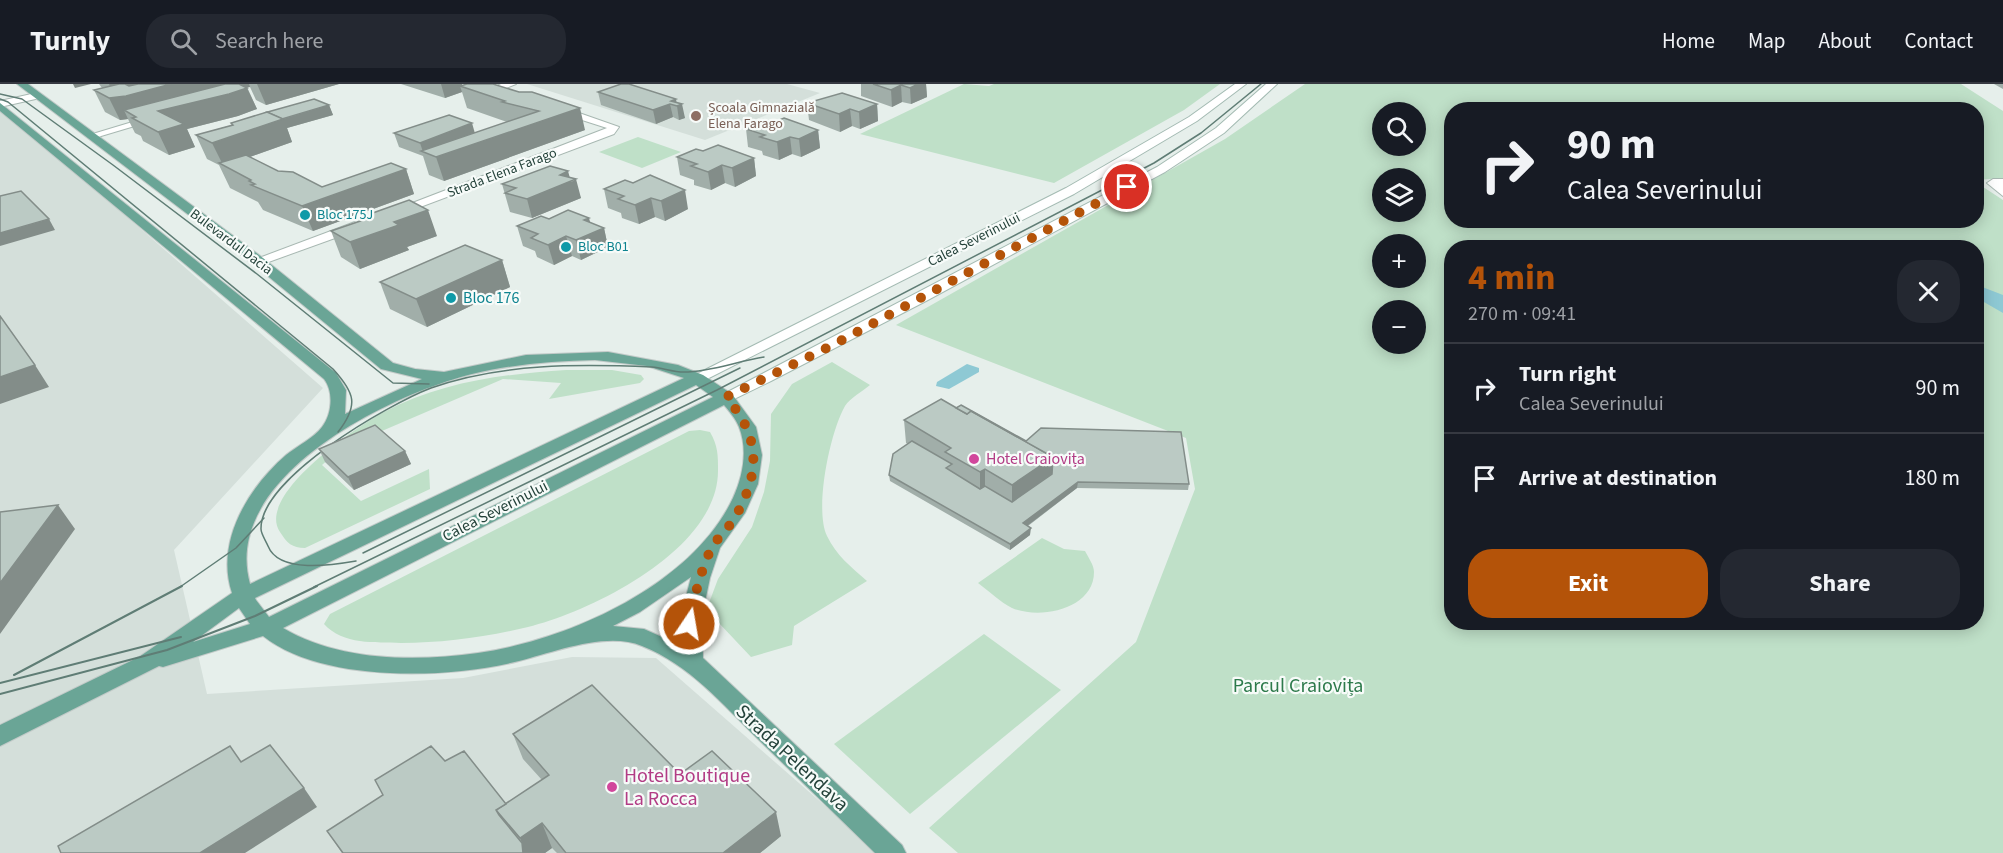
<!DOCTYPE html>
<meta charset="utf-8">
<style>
:root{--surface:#171b24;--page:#242831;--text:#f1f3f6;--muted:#9ea1a6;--line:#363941;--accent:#b45309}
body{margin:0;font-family:"Source Sans 3",sans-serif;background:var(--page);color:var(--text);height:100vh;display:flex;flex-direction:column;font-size:22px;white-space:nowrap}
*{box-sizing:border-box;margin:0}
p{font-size:20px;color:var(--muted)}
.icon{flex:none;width:33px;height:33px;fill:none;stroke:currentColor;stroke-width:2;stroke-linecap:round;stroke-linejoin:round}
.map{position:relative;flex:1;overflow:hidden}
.side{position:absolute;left:1444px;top:156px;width:540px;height:390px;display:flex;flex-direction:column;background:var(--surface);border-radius:24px;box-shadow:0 3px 15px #0003}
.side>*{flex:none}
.guide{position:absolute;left:1444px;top:18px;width:540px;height:126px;border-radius:24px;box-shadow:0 3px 15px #0003;background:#171b24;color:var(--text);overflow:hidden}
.tools{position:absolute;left:1372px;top:18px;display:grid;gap:12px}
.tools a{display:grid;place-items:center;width:54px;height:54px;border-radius:50%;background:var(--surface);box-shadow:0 3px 15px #0003;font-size:30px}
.pin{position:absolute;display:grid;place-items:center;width:51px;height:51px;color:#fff;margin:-26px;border:3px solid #fff;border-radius:50%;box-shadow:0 2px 6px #0007}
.me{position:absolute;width:66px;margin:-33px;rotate:12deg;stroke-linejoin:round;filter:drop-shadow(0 0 4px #0008)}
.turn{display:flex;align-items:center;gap:21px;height:126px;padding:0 24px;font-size:27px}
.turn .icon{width:78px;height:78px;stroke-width:2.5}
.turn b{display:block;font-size:42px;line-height:51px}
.round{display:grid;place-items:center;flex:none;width:63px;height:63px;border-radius:24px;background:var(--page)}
.head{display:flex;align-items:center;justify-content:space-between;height:102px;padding:0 24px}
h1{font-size:36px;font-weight:700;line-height:45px;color:var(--accent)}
.cta{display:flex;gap:12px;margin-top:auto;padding:12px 24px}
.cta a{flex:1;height:69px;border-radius:24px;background:var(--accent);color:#fff;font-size:24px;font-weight:700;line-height:69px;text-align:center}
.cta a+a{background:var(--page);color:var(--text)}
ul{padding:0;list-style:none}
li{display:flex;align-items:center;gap:18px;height:90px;padding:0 24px;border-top:2px solid var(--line)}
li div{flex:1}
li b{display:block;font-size:22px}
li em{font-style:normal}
header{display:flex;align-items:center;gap:36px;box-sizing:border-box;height:84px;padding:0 30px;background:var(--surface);border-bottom:2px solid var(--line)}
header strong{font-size:28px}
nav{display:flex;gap:33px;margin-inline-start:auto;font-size:21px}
.search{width:420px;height:54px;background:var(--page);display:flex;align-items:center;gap:15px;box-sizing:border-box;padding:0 21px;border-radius:24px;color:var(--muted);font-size:22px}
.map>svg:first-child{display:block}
.built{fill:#d4dfda}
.green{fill:#bfe0c8;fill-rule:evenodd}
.water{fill:#8ec9d4}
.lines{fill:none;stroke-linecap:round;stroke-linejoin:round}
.street-casing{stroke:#a8b8b2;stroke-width:2}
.secondary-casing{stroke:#a4bbb3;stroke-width:2}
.primary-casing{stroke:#c2cac8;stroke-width:2}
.street{fill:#fff;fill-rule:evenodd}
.secondary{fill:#fff;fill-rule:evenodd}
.primary{fill:#6aa596;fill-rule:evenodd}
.tram-far1{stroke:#5f7d75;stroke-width:1.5}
.tram{stroke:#5f7d75;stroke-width:2}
.wall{fill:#a1aea9}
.shaded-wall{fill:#838d89}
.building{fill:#bbcac4;stroke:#838d89;stroke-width:1.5}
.route{stroke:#b45309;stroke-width:10;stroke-dasharray:0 18}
.education-dot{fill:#8d6e63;stroke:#f7fbf9;stroke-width:2}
.culture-dot{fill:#0f9aa8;stroke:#f7fbf9;stroke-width:2}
.hotel-dot{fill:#d1479c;stroke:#f7fbf9;stroke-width:2}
.labels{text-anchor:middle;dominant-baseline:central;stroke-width:4.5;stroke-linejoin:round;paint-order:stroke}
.far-education-label{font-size:14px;fill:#785e54;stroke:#f7fbf9;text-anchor:start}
.far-street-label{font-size:14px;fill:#24423a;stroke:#f7fbf9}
.far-culture-label{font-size:14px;fill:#0d838f;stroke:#f7fbf9;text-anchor:start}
.culture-label{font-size:16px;fill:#0d838f;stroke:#f7fbf9;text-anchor:start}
.hotel-label{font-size:16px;fill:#b23c85;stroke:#f7fbf9;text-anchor:start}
.street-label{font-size:16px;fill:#24423a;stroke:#f7fbf9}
.near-park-label{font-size:20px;fill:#2d7a4b;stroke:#f7fbf9}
.near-street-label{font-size:20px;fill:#24423a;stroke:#f7fbf9}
.near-hotel-label{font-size:20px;fill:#b23c85;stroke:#f7fbf9;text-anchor:start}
</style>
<header>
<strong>Turnly</strong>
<div class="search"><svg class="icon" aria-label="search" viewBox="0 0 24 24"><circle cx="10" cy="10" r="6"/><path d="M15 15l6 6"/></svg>Search here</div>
<nav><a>Home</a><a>Map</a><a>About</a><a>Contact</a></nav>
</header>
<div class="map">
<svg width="2003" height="769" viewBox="0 0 2003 769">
<rect width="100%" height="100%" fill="#e6efeb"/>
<g class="built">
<polygon points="527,0 787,0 820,9 705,56"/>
<polygon points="0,22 323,304 174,466 207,610 463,594 572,573 656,574 879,769 0,769"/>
</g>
<g class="green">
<polygon points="964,0 989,2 994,0 1220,0 1184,26 1054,99 860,50"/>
<path d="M 1305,0 L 1961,0 L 2003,27 L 2003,94 L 1977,96 L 1977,26 L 1452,26 L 1452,136 L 1977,136 L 1977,99 L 2003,116 L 2003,769 L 958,769 L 929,744 L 1136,558 L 1195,405 L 1186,354 L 896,241 L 1225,55 ZM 1383,28 L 1416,28 L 1416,62 L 1383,62 ZM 1383,94 L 1416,94 L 1416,128 L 1383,128 ZM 1383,160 L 1416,160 L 1416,194 L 1383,194 ZM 1452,164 L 1977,164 L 1977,538 L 1452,538 ZM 1383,226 L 1416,226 L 1416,260 L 1383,260 Z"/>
<polygon points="638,53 681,68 642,84 599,68"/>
<path d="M 832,278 L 870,301 C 863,307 850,314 845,322 C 830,348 814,425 827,452 C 836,471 851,483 867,497 L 794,542 L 792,561 L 751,573 L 718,538 L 709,519 L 718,495 L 752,443 L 764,408 L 770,377 L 771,330 L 792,300 Z"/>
<path d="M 566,286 L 612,286 L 641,291 L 644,295 L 640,299 L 549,315 L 561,299 L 503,295 L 340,365 L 322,381 L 361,417 L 429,385 L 430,405 L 305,464 C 292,464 287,459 280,448 C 255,412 357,342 384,328 C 441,298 503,290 566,286 Z"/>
<path d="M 700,346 L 710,348 C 718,362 718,371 718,387 C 718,465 593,527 528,543 C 487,553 443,559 401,559 C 375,558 343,561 324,540 L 330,530 L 689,347 Z"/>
<path d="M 1042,454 L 1064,465 L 1085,467 C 1088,473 1094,481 1094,488 C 1094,525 1040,536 1012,524 C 1000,518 989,507 978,499 Z"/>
<polygon points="984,550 1061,606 910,730 834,660"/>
</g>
<g class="water">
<polygon points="1977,201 2003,211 2003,229 1977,214"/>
<polygon points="967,280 979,284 979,288 949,305 936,302 937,298"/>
</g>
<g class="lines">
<g class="street-casing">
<g id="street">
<polygon points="501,0 516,0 496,8 491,5"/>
<polygon points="36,9 40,10 40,14 0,23 0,17"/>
<polygon points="554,23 562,23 619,43 614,50 399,131 395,132 389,128 607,44 554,27"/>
<polygon points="149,33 158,35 91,55 86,52"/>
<polygon points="2003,95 2003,112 1987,99 1993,95"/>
<polygon points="355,138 361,142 360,145 263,180 253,180 251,177"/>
</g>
</g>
<g class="secondary-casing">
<g id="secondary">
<polygon points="1235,0 1246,0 1197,37 1074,110 703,297 697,299 689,294 1066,104 1189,33"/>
<polygon points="1266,0 1277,0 1224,49 1165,88 926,217 771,297 732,316 720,316 718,313 1157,83 1216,44"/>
</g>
</g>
<g class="primary-casing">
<path id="primary" d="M 17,0 L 28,0 L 263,174 L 393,279 L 415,285 L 444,288 L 526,271 L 608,268 L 678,281 L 703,291 L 732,310 L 756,343 L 762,371 L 758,400 L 745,429 L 720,464 L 710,494 L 702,532 L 703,574 L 902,761 L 906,769 L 875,769 C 836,731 797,693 758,655 C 722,620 690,581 642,562 C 607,547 554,568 519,577 C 449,595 322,599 263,552 L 163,583 L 159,582 L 0,662 L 0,641 L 139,573 L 232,509 C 215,458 248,404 286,371 C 297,362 314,354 322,343 C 332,330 334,308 324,295 L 0,27 L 0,19 L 336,289 L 346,306 L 345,330 L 422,295 L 381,285 L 253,180 ZM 595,276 L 647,282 L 684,294 L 250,500 C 220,393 391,310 472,290 C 513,280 554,277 595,276 ZM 696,301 L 713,313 L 269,533 L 256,516 L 255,514 ZM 724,321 C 729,327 736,335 739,343 C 748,366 743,392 733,414 C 692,501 569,556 478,569 C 414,578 339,577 283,544 ZM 691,493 L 681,532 L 680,561 L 644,545 L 613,542 L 640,528 ZM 239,524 L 250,540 L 193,558 Z"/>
</g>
<use href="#street" class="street"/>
<use href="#secondary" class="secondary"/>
<use href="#primary" class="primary"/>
<g class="tram-far1">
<polyline points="0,10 22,15 113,81 257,190 393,299 429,300"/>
<path d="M 0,15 L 8,18 L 333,285 C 355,309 359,321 338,348"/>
<polyline points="363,469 740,284"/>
<path d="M 356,477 C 333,481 279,490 268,462 C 266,457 261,450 261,445 C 260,394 389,320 431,304 C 501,279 579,280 652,283 C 663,284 673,288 684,288 C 710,288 738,277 764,273"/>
<polyline points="180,503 236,464 264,434"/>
<polyline points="314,503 717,306 1154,79 1201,49 1261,0"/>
</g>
<g class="tram">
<polyline points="14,591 182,502"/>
<polyline points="0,599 181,553"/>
<polyline points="0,610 167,566 255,532 317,502"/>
</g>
</g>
<g class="wall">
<polygon points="99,0 339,0 266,21 256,16 250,3 247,3 257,25 238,32 187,45 195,63 169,71 143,57 141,52 135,49 128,35 120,36 105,28 94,6 102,4"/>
<polygon points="401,0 462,0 462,2 493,0 585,46 444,97 429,91 423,72 399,63 394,49 475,49 507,38 467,24 462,8 445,14"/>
<polygon points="861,0 926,0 927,13 911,20 902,18 892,23 861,12"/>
<polygon points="1994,0 2003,0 2003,5"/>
<polygon points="598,8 677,18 685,34 679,36 673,33 656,40 601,21"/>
<polygon points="807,19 877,20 878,37 860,45 852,42 840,48 809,36"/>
<polygon points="329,21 333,31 287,44 292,58 250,73 278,87 322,103 406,85 414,110 313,147 263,126 258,118 230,104 219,81 207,75 196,51 232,41 231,39"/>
<polygon points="770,40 818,46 820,64 801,73 792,70 779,76 763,71 762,67 748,63 746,45"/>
<polygon points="703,67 754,74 756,92 735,103 725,99 711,106 694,101 694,96 680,91 677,73"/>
<polygon points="570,94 581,114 532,134 510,128 502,100"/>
<polygon points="625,96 688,125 665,137 655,133 639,140 622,134 621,129 608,124 604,105"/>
<polygon points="370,130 437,152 407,163 409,166 360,185 341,173 331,147 371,133"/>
<polygon points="549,135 590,139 604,144 608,163 581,176 572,172 554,181 537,173 535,167 523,162 517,142"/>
<polygon points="502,176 510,203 427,243 390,225 380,198"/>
<polygon points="956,324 1026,357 1189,400 1188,406 1077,404 1028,442 1030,451 1010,466 890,397 889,391 908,360 906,359 904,336"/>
<polygon points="319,365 405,367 411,380 354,406 325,378"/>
<polygon points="513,650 680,690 781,752 760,769 557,769 552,764 545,769 342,769 327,747 445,677 506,720 542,696 523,675"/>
</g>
<g class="shaded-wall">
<polygon points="73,0 91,0 75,4"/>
<polygon points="109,0 249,0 250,3 188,20 247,4 257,25 238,32 187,45 195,63 169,71 158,48 167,45 124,26 128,35 120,36 109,14 115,13"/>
<polygon points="257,0 339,0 266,21"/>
<polygon points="441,0 462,0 462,3 460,2 462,8 445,14"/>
<polygon points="918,0 926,0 927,13 911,20 910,4"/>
<polygon points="901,1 902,18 892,23 891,6"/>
<polygon points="676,15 677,22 682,20 685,34 679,36 677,22 671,17"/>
<polygon points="670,20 673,33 656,40 653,26"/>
<polygon points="877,20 878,37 860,45 859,28"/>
<polygon points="329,21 333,31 287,44 292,58 224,82 223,81 212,59 280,36"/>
<polygon points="580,24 585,46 444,97 436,73"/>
<polygon points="850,25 852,42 840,48 839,30"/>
<polygon points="472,39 476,53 423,68 420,59"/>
<polygon points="818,46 820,64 801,73 799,55"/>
<polygon points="790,53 792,70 779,76 777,58"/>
<polygon points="754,74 756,92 735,103 732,84"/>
<polygon points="722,81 725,99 711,106 708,88"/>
<polygon points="406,85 414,110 313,147 302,122"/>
<polygon points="568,87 571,98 576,95 581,114 532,134 527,115 560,91"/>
<polygon points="685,106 688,125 665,137 661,117"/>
<polygon points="651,114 655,133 639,140 635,121"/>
<polygon points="428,126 437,152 407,163 409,166 360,185 350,158 394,138"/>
<polygon points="589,134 593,149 604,144 608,163 581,176 576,156 584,136"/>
<polygon points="49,135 55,146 0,162 0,149"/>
<polygon points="566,152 572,172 554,181 548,161"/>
<polygon points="502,176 510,203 427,243 416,215"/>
<polygon points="35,281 49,303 0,320 0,293"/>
<polygon points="405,367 411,380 354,406 348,393"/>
<polygon points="1053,373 1052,397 1012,424 1012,401"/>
<polygon points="985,385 985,408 980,412 980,388"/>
<polygon points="1078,398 1077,404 1023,445 1023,439"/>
<polygon points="58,421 75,445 0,550 0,499"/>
<polygon points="1031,444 1030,451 1010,466 1010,460"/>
<polygon points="304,704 317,723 245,769 200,769"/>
<polygon points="776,728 781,752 760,769 723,769"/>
<polygon points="542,739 552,764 545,769 523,769 522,759 520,754"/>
</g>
<g class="building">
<polygon points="119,0 125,0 129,2 138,0 171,0 126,12 109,14 94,6"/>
<polygon points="225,0 239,0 247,4 229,10 158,27 184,40 158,48 132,34 136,33 124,26"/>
<polygon points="467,0 493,0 519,8 532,8 580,24 436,73 421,67 539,27 502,18 505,17 460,2"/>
<polygon points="621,0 629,0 676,15 671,17 682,20 677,22 670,20 653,26 598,8"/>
<polygon points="873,0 918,0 910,4 901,1 891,6"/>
<polygon points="842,9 877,20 859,28 850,25 839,30 807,19"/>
<polygon points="314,15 329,21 282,35 267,28 264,29"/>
<polygon points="267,28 283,35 212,59 196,51 233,41 231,39"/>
<polygon points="449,31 472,39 420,59 394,49"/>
<polygon points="784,34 818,46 799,55 790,53 777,58 760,53 765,51 746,45 762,38 770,40"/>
<polygon points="718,61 754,74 732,84 722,81 708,88 691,82 697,80 677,73 696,65 703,67"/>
<polygon points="246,71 278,87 293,88 322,103 391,79 406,85 302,122 251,101 255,100 249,97 251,96 219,79"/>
<polygon points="550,82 568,87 560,91 576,95 527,115 505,109 516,104 502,100"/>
<polygon points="650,91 685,106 661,117 651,114 635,121 618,115 624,112 604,105 625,96 633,99"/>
<polygon points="21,107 49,135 0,149 0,112"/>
<polygon points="409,116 428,126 394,138 399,141 350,158 331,147 372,133 370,130"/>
<polygon points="568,126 589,134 584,136 604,144 576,156 566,152 548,161 531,154 538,150 517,142 541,132 549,135"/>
<polygon points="465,161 502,176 416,215 380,198"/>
<polygon points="0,232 35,281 0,293"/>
<polygon points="941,315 967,330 971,327 1053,373 1012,401 985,385 980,388 945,368 951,364 904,336"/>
<polygon points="961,321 1026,357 1041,344 1181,348 1189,400 1078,398 1023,439 1031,444 1010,460 889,391 893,370 912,357 952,380 946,384 980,405 985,402 1012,418 1052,390 1053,373 971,327 967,330 956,324"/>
<polygon points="375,341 405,367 348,393 319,365"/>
<polygon points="58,421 0,499 0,428"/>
<polygon points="592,601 680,690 712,667 776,728 723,769 566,769 542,739 520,754 496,726 549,691 513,650"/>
<polygon points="270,661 304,704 200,769 61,769 58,762 230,662 241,678"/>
<polygon points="431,662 445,677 464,667 506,720 496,726 499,731 522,759 523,769 343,769 327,747 383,711 375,696"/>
</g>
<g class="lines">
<path class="route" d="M 689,540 C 694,514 700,489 711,465 C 717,454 727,446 734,435 C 761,389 761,353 726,313 L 831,262 L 1127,103"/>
</g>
<circle class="education-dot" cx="696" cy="32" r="6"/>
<g class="culture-dot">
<circle cx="305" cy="131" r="6"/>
<circle cx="566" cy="163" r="6"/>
<circle cx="451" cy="214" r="6"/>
</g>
<g class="hotel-dot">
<circle cx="974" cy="375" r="6"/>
<circle cx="612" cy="703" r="6"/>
</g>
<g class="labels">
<g class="far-education-label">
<text x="708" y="24">Școala Gimnazială<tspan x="708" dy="16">Elena Farago</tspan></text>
</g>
<g class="far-street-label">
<text transform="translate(502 89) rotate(-21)">Strada Elena Farago</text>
<text transform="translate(974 156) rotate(-27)">Calea Severinului</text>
<text transform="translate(231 158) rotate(37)">Bulevardul Dacia</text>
</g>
<g class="far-culture-label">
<text x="317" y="131">Bloc 175J</text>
<text x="578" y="163">Bloc B01</text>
</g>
<g class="culture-label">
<text x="463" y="214">Bloc 176</text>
</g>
<g class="hotel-label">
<text x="986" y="375">Hotel Craiovița</text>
</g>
<g class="street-label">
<text transform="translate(495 427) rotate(-27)">Calea Severinului</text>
</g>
<g class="near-park-label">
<text x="1298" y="602">Parcul Craiovița</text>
</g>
<g class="near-street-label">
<text transform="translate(792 674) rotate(43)">Strada Pelendava</text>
</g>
<g class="near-hotel-label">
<text x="624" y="692">Hotel Boutique<tspan x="624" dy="23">La Rocca</tspan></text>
</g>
</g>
</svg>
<div class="tools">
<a><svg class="icon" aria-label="search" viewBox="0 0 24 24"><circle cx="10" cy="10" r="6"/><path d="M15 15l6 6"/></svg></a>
<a><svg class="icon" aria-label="layers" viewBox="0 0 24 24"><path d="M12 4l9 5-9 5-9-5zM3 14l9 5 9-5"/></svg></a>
<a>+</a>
<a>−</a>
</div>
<div class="pin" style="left:1127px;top:103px;background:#d93025"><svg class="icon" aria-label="arrive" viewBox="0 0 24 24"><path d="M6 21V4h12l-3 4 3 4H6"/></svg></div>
<svg class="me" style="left:689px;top:540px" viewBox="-20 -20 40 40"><circle r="17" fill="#b45309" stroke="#fff" stroke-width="3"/><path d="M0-11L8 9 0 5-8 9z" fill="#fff"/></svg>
<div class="guide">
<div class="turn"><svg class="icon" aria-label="right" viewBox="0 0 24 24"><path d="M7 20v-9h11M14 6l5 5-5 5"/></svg><div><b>90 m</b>Calea Severinului</div></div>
</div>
<section class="side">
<div class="head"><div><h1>4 min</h1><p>270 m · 09:41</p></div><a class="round"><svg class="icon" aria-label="close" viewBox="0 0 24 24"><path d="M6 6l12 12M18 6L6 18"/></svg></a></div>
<ul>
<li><svg class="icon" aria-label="right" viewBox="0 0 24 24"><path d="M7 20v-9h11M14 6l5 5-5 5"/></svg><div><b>Turn right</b><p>Calea Severinului</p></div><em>90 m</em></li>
<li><svg class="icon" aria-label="arrive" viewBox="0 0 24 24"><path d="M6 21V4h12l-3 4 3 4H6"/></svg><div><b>Arrive at destination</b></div><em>180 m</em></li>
</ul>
<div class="cta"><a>Exit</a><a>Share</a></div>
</section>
</div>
